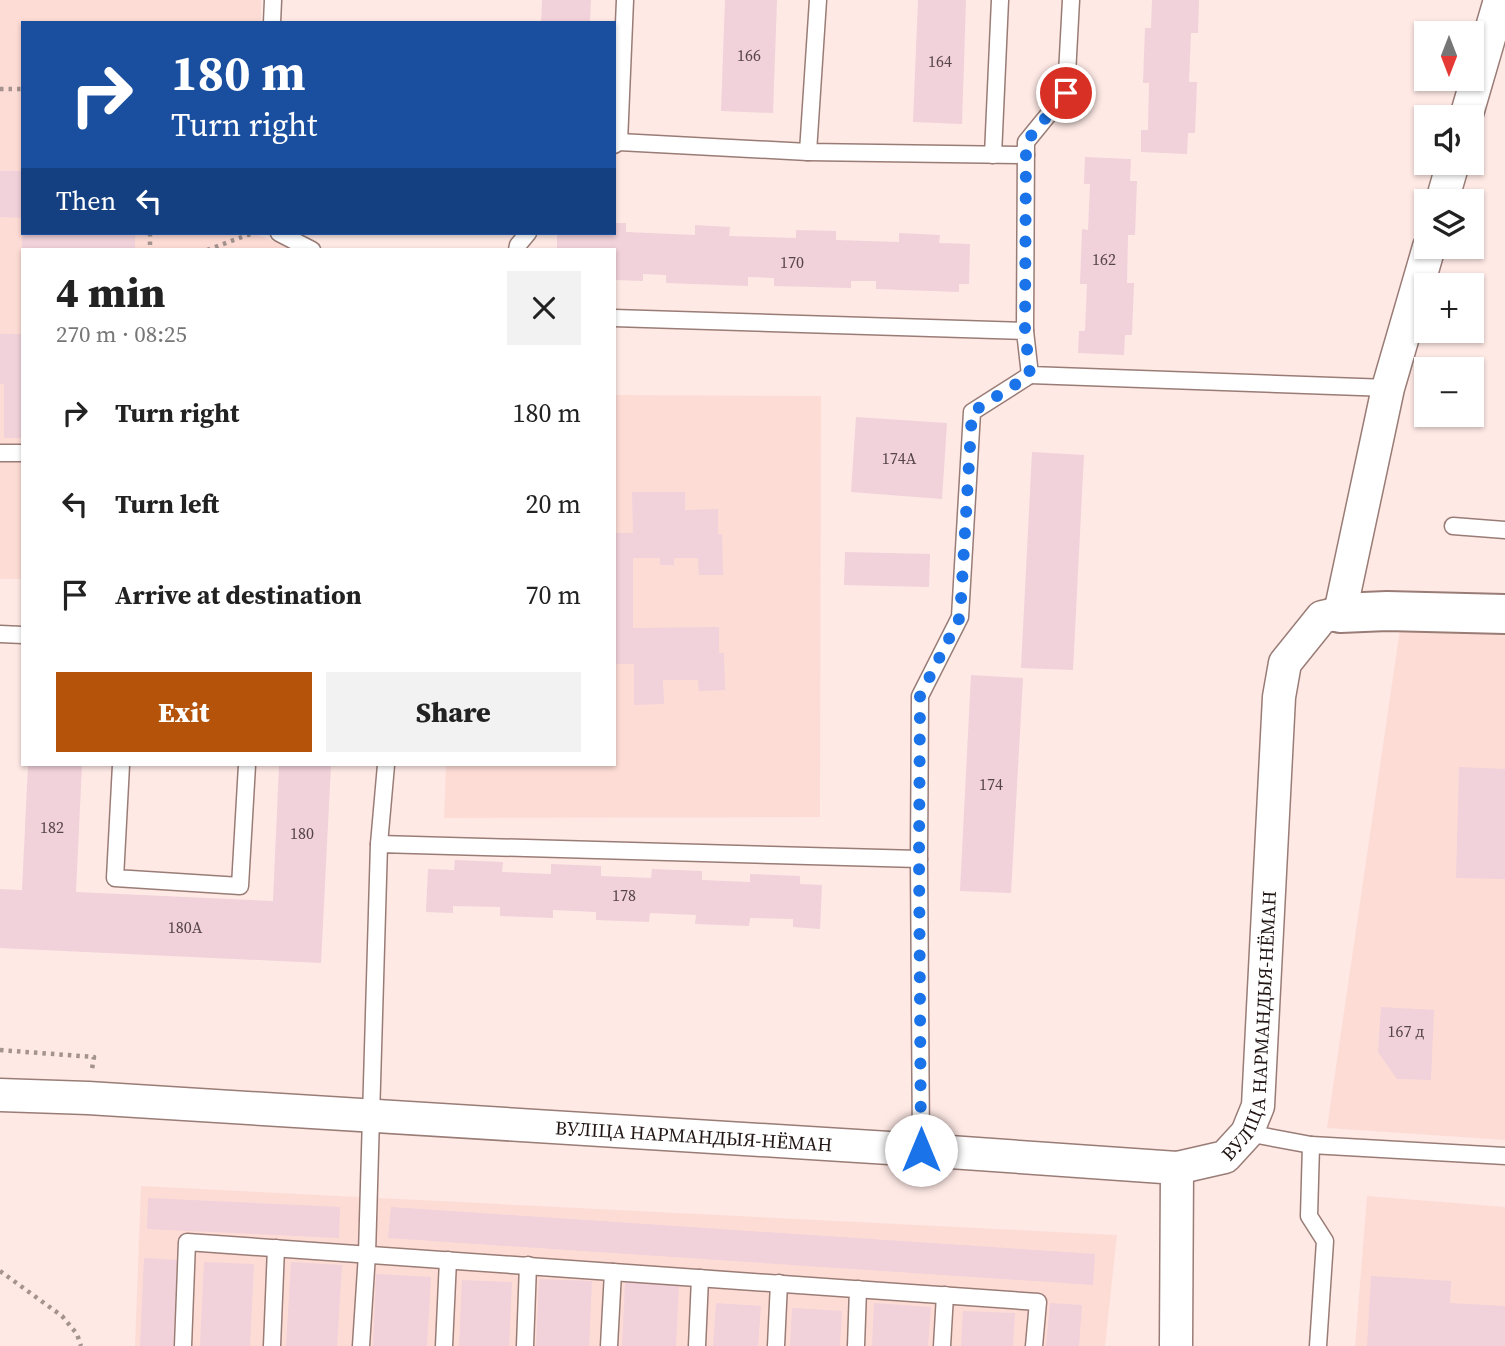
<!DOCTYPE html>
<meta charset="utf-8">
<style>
:root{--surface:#fff;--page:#f2f2f2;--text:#222;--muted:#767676;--accent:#b45309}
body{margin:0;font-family:"Source Serif 4",serif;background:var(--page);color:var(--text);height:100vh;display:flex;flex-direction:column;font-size:26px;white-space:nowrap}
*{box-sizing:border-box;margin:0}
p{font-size:23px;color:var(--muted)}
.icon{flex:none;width:38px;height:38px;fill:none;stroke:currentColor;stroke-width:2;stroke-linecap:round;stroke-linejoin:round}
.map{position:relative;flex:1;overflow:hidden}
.panel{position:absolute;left:21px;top:248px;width:595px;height:518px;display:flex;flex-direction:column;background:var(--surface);border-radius:0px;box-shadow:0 2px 5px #0004}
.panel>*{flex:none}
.guide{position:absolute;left:21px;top:21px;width:595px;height:214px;border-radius:0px;box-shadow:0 2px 5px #0004;background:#1a4fa0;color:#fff;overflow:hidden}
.needle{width:46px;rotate:180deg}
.controls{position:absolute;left:1414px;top:21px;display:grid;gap:14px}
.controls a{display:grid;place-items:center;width:70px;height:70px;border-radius:0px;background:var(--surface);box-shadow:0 2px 5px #0004;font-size:35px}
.pin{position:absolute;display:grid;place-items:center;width:60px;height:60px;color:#fff;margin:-30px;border:4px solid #fff;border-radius:50%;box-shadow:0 2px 7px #0007}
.me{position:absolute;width:77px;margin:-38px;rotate:0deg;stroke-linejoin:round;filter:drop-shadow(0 0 5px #0008)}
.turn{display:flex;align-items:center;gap:24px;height:147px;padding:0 35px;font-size:32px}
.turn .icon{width:91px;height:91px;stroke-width:2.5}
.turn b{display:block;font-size:49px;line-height:60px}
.then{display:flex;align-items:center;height:66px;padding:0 35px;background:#0003;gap:14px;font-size:26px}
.round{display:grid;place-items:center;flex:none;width:74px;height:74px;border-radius:0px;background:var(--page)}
.summary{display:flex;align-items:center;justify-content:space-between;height:119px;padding:0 35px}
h1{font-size:42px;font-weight:800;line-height:52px}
.primary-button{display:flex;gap:14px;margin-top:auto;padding:14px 35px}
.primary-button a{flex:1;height:80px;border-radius:0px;background:var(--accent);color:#fff;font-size:28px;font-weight:800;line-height:80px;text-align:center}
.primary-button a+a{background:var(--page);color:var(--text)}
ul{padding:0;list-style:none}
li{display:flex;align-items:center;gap:21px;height:91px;padding:0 35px}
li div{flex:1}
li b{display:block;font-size:26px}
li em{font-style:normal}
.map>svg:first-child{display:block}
.built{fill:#fedcd6}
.building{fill:#f1d1da}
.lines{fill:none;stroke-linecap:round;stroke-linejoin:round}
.lane-casing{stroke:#9a7c76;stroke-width:19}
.street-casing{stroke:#9a7c76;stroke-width:35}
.secondary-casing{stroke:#9a7c76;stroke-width:42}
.path{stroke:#a3928e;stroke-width:4.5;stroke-dasharray:3.5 5;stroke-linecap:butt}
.lane{stroke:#fff;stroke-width:16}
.street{stroke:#fff;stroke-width:32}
.secondary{stroke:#fff;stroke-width:38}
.route{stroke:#1a73e8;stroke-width:12;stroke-dasharray:0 21.6}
.labels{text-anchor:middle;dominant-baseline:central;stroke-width:5;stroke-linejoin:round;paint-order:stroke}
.number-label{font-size:16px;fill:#564546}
.street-label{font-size:19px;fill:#221614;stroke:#fcfcfc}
</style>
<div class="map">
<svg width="1505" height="1346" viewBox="0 0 1505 1346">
<rect width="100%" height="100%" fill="#fee9e5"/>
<g class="built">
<polygon points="0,0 261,0 261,23 23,23 23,233 257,233 257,235 297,250 23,250 23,579 0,579"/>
<polygon points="614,395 821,396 820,817 444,818 446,765 614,765"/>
<polygon points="1400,629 1505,634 1505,1140 1327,1128"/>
<polygon points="141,1186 1117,1235 1105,1346 135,1346"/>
<polygon points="1367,1196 1505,1207 1505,1346 1355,1346"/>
</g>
<g class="building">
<polygon points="542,0 591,0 590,23 541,23"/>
<polygon points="725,0 777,0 773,113 721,111"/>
<polygon points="918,0 966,0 962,124 913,122"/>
<polygon points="1152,0 1199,0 1198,33 1191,33 1189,82 1197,82 1195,133 1188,133 1187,154 1141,152 1141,130 1148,130 1149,83 1143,83 1145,28 1151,28"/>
<polygon points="1085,157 1131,159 1130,181 1137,181 1135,235 1128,235 1127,283 1134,283 1132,335 1125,335 1124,355 1078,353 1079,331 1085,331 1087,284 1080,284 1082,229 1088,230 1090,184 1084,184"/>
<polygon points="0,171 23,171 23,218 0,217"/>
<polygon points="614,223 626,223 626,232 695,235 695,225 730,227 729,236 796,238 796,230 836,231 836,240 899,242 899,233 940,235 939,243 970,244 969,284 959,284 959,292 876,289 876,281 851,281 851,288 774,286 774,278 748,277 748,286 666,283 666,275 643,274 643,281 614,280 614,250 557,250 557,233 614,233"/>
<rect x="22" y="233" width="113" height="17"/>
<polygon points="0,334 23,334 23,438 4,438 4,384 0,384"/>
<polygon points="856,417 947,423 942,499 851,492"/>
<polygon points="1032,452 1084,455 1073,670 1021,668"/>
<polygon points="632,492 685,492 685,510 718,509 718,534 722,534 723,575 699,575 698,558 674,558 674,565 660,565 660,558 633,558 633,628 719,627 719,653 724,653 725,690 699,691 698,680 663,680 664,704 634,705 634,664 614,664 614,533 633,533"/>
<polygon points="845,552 930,554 929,587 844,585"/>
<polygon points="971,675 1023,678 1011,893 960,891"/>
<polygon points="28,765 82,765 76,892 273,901 279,765 331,765 321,963 0,948 0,889 22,890"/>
<polygon points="1459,767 1505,769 1505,879 1456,878"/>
<polygon points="455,860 503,862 502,872 551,874 551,864 601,866 601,876 651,878 652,869 702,871 702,880 750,882 750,874 800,876 800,884 822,885 820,929 793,927 793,919 750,918 749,926 695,924 696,915 650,913 649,922 596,920 596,912 553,910 553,918 500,916 500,907 453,906 453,913 426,912 428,869 454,870"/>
<polygon points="1381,1007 1434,1010 1431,1080 1397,1079 1378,1052"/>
<polygon points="148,1198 340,1207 339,1238 147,1229"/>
<polygon points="391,1207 1095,1254 1093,1285 388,1238"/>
<polygon points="144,1258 177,1260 173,1346 140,1346"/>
<polygon points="204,1262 254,1264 250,1346 200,1346"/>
<polygon points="291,1262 342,1265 337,1346 286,1346"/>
<polygon points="376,1274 431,1277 427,1346 373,1346"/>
<polygon points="1371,1276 1451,1281 1450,1303 1505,1306 1505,1346 1367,1346"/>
<polygon points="539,1279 592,1281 589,1346 536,1346"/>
<polygon points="462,1280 512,1282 509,1346 459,1346"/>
<polygon points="625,1282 679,1285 676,1346 622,1346"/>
<polygon points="716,1303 761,1306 758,1346 713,1346"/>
<polygon points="874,1303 931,1307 928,1346 872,1346"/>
<polygon points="1050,1303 1082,1305 1079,1346 1046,1346"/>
<polygon points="792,1308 842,1311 840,1346 790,1346"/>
<polygon points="963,1311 1015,1313 1013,1346 961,1346"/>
</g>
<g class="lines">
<g class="lane-casing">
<g id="lane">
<polyline points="272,23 273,0"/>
<polyline points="619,142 625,0"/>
<polyline points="614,145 619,142 808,152 1026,155"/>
<polyline points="808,152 818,0"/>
<polyline points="993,155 1000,0"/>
<polyline points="279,233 312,250"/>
<polyline points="517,250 518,245 528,233"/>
<polyline points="614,318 1025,331 1030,375 1388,388"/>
<polyline points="1025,331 1026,142 1066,93 1071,0"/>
<polyline points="0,453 23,453"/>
<polyline points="1453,526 1505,530"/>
<polyline points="0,634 23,635"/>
<polyline points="121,765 115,878 240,886 247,765"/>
<polyline points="379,844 386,765"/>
<polyline points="1247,1133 1311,1145 1505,1156"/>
<polyline points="1311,1145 1309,1216 1325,1241 1318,1346"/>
<polyline points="921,1150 919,859 920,696 960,617 972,412 1030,375"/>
<polyline points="183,1346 187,1242 1038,1302 1034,1346"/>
<polyline points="272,1346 276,1248"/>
<polyline points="361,1346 367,1254 379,844 919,859"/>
<polyline points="444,1346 448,1260"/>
<polyline points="525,1346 528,1265"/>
<polyline points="609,1346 613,1272"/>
<polyline points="697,1346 700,1278"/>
<polyline points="776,1346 779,1283"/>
<polyline points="856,1346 858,1289"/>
<polyline points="942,1346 945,1295"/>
</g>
</g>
<g class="street-casing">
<g id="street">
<polyline points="1466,117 1500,0"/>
<polyline points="1442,201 1453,163"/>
<path id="s1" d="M 0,1095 L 88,1098 L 921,1150 L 1177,1168 L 1225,1157 L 1247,1133 L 1258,1106 L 1279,697 L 1285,663 L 1322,617 L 1340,613 L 1388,388 L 1429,247"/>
<polyline points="1176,1346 1177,1168"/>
</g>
</g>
<g class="secondary-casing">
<polyline id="secondary" points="1340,613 1387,611 1505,614"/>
</g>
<g class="path">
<polyline points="0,89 23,89"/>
<polyline points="150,233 150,250"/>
<polyline points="207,250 253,233"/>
<polyline points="0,1050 94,1057 92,1069"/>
<polyline points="0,1271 62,1316 77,1334 81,1346"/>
</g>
<use href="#lane" class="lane"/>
<use href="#street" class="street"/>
<use href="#secondary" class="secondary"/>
</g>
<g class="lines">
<polyline class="route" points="921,1150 919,859 920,696 960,617 972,412 1030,375 1025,331 1026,142 1066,93"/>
</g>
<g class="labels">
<g class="number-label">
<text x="749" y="55">166</text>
<text x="940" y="61">164</text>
<text x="1104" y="259">162</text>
<text x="792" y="262">170</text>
<text x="899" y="458">174А</text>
<text x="991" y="784">174</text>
<text x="52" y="827">182</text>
<text x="302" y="833">180</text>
<text x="624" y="895">178</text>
<text x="185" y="927">180А</text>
<text x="1406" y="1031">167 д</text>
</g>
<g class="street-label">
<text stroke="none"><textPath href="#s1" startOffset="1367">ВУЛІЦА НАРМАНДЫЯ-НЁМАН</textPath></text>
<text stroke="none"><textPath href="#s1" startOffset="695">ВУЛІЦА НАРМАНДЫЯ-НЁМАН</textPath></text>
</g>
</g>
</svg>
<div class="controls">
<a><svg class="needle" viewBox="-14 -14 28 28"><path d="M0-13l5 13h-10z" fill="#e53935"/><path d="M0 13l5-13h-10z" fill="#767676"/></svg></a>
<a><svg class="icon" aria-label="sound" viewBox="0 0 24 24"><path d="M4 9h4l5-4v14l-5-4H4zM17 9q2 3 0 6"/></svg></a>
<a><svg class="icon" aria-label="layers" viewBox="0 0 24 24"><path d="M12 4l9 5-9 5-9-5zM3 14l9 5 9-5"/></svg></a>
<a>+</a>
<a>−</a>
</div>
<div class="pin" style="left:1066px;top:93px;background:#d93025"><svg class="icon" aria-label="arrive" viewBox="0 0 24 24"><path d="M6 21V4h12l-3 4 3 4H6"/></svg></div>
<svg class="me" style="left:921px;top:1150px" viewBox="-20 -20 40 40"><circle r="19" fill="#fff"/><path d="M0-13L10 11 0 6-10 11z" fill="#1a73e8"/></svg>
<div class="guide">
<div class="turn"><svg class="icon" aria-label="right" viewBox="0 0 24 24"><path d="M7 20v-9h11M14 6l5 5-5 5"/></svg><div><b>180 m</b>Turn right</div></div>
<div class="then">Then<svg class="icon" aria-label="left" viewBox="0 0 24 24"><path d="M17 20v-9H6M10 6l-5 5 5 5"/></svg></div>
</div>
<section class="panel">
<div class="summary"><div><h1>4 min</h1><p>270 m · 08:25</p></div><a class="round"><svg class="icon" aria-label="close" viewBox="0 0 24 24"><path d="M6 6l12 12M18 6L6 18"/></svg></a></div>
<ul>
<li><svg class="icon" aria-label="right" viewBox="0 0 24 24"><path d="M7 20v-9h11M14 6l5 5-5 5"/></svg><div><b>Turn right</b></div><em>180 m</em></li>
<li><svg class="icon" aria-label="left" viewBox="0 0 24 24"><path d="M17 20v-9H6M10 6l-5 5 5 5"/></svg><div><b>Turn left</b></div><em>20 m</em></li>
<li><svg class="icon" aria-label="arrive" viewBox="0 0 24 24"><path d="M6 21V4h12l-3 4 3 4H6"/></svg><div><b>Arrive at destination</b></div><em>70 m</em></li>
</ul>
<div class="primary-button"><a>Exit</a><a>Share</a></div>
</section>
</div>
